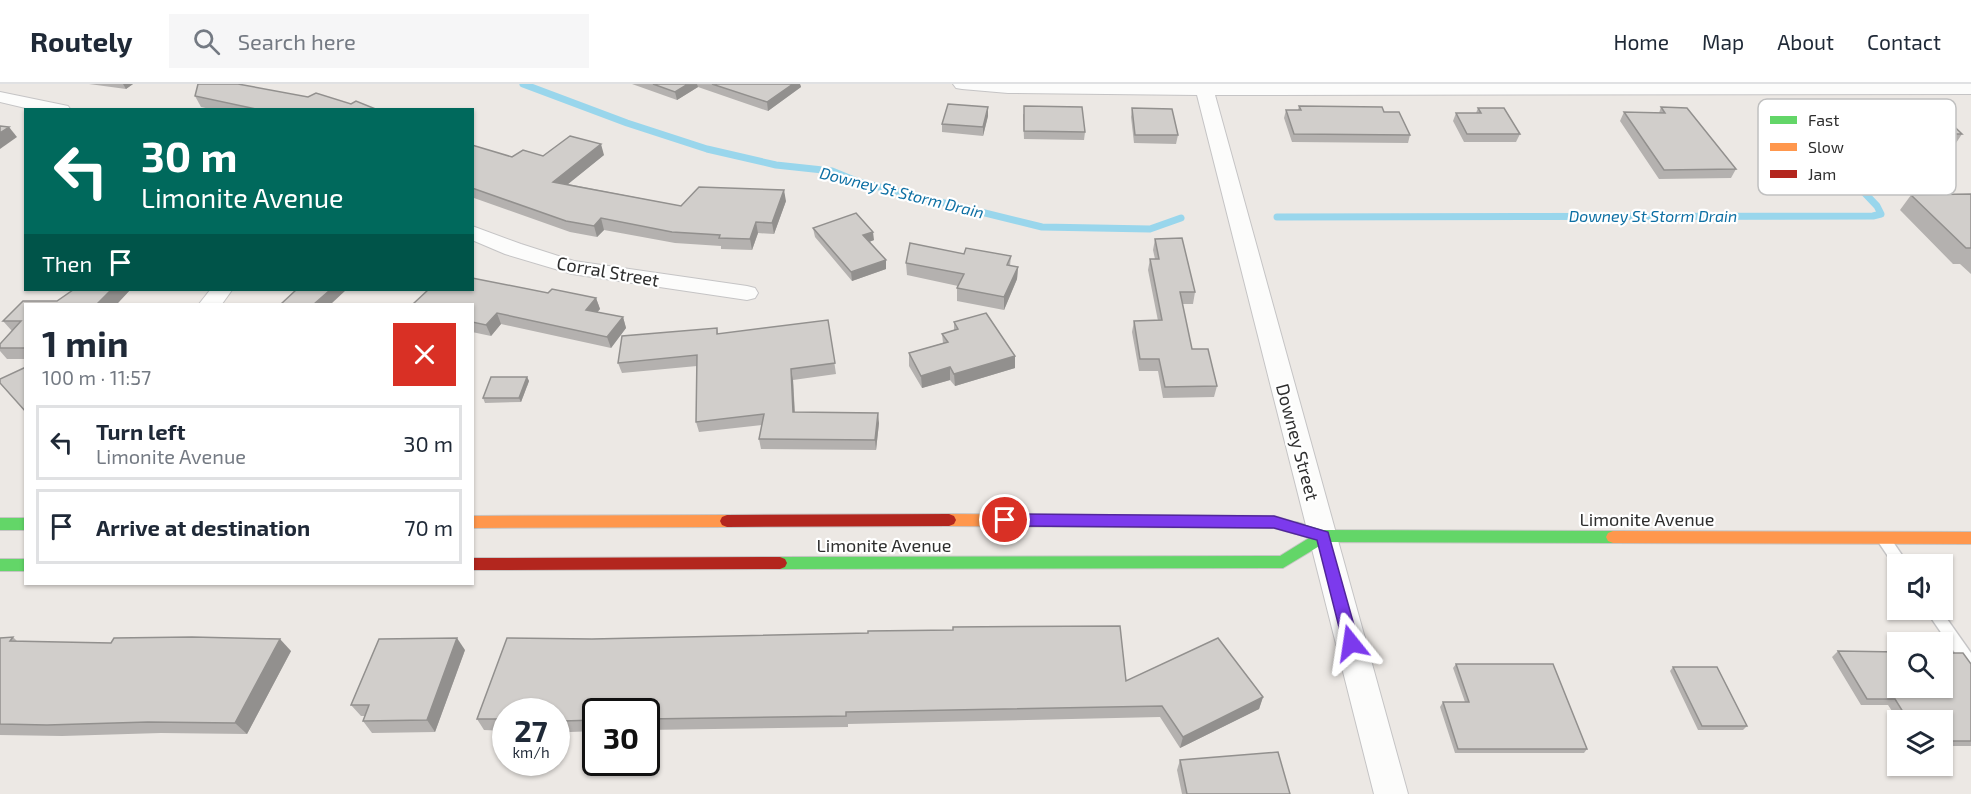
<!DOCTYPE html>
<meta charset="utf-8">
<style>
:root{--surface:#fff;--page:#f6f6f7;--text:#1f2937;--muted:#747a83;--line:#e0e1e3}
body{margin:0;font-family:"Exo 2",sans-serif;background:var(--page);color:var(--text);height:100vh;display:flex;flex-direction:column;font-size:22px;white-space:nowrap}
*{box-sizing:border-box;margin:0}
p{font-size:20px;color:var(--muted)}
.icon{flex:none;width:33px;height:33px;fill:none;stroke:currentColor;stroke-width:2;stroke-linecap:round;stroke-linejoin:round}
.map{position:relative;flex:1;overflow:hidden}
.panel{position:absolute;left:24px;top:219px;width:450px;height:282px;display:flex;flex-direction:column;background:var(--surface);border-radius:0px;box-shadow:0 2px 4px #0004}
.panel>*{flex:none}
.guide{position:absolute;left:24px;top:24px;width:450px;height:183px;border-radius:0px;box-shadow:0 2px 4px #0004;background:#00695c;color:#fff;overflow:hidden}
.controls{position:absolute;left:1887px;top:470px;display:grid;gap:12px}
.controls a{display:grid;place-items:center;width:66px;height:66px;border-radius:0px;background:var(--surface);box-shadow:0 2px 4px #0004;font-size:30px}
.speed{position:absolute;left:492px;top:614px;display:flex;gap:12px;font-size:30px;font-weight:700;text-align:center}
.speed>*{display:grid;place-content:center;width:78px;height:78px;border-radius:50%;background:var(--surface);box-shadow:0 2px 4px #0004;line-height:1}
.speed small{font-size:15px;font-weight:400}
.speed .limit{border:3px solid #111;border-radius:9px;background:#fff;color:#111}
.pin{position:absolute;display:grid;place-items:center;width:51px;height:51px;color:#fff;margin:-26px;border:3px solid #fff;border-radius:50%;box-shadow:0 2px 6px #0007}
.me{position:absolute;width:66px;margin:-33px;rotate:345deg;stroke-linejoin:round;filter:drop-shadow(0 0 4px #0008)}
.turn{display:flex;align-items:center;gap:21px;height:126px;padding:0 18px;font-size:27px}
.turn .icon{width:78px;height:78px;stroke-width:2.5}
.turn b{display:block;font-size:42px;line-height:51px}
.then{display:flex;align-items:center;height:57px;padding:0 18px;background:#0003;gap:12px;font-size:22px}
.round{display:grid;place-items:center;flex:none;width:63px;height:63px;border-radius:0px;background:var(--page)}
.headline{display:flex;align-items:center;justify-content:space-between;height:102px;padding:0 18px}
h1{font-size:36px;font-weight:700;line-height:45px}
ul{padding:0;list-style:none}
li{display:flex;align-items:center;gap:18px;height:75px;margin:0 12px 9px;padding:0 6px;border:3px solid var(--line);border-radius:0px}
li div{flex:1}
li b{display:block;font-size:22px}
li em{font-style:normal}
header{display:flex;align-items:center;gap:36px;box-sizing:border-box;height:84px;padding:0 30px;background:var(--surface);border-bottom:2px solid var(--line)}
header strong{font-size:28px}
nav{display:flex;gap:33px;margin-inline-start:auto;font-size:21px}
.search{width:420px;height:54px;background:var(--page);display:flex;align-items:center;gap:15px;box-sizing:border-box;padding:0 21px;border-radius:0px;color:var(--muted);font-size:22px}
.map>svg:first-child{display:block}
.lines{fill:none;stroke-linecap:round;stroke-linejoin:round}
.stream{stroke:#99d6ec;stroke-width:7}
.lane-casing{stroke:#c5c4c5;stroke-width:3}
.street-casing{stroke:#c5c4c5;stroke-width:2}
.fast-casing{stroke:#c6c5c4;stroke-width:2}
.slow-casing{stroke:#c6c5c4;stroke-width:2}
.jam-casing{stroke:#c6c5c4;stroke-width:2}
.lane{fill:#fcfcfb;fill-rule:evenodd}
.street{fill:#fcfcfb;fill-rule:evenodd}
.fast{fill:#63d668;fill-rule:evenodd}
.slow{fill:#ff974d;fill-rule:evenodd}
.jam{fill:#b3261e;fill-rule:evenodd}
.wall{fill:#b4b1af}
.shaded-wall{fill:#92908e}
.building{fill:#d1cecb;stroke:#92908e;stroke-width:1.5}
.route{fill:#7c3aed;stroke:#51269a;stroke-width:1.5}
.labels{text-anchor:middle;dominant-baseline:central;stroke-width:4.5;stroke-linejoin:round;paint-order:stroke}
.far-water-label{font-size:16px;font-style:italic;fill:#0d6fa3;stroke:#fff}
.street-label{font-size:18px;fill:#2e2e2e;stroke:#fff}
.key{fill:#fff;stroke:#c0c0c0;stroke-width:1.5}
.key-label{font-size:16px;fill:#2e2e2e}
</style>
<header>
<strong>Routely</strong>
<div class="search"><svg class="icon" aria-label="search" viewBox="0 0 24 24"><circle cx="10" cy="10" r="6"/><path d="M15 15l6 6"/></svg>Search here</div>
<nav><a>Home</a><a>Map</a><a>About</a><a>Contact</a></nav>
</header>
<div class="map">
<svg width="1971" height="710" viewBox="0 0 1971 710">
<rect width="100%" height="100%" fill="#ece8e4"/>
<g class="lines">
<g class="stream">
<polyline points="523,0 627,39 707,65 776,81 832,87 859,98 1042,143 1150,145 1181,134"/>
<polyline points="1277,133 1873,132 1881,130 1877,122 1779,19"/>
</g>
<g class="lane-casing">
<g id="lane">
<polygon points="1884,451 1889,452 1908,480 1898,480 1896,484 1877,456 1879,452"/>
<polygon points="1925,525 1940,525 1971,569 1971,587 1966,585"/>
</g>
</g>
<g class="street-casing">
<g id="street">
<polygon points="953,0 1971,0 1971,10 1215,11 1408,710 1374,710 1197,11 1008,9 962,5 956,4"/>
<polygon points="0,8 68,22 71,26 34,26 0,18"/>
<polygon points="472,142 521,160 574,177 747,202 755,204 758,209 755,214 747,216 572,190 505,170 472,156"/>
<polygon points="210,206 232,206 222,220 199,220"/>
</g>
</g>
<g class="fast-casing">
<g id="fast">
<rect x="0" y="434" width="26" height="12"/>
<polygon points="1296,438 1323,446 1613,447 1618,449 1620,453 1618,457 1613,459 1326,458 1283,484 780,485 775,483 773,479 775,475 780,473 1280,472 1309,454 1291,448 1289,444 1291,440"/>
<rect x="0" y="475" width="26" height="12"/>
</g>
</g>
<g class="slow-casing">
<g id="slow">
<polygon points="949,430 1274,432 1301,440 1303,444 1301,448 1296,450 1274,444 949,442 944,440 942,436 944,432"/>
<polygon points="727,431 732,433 734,437 732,441 727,443 472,444 472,432"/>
<polygon points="1613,447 1971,448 1971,460 1613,459 1608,457 1606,453 1608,449"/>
</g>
</g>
<g class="jam-casing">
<g id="jam">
<polygon points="949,430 954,432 956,436 954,440 949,442 727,443 722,441 720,437 722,433 727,431"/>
<polygon points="780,473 785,475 787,479 785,483 780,485 472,486 472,474"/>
</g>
</g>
<use href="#lane" class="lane"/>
<use href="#street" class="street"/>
<use href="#fast" class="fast"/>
<use href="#slow" class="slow"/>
<use href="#jam" class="jam"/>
</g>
<g class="wall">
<polygon points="89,0 133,0 126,5"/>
<polygon points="632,0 800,0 801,3 768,27 698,3 677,16"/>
<polygon points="195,12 308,13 378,26 215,26 201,23"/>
<polygon points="1299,22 1384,28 1410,51 1408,59 1292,58 1284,34 1286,26 1298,26"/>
<polygon points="988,23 988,32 983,52 942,48 942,40"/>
<polygon points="1661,23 1736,85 1731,94 1659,95 1620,37 1624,28 1659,29"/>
<polygon points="1853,23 1930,28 1962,50 1956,59 1927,58 1923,55 1831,57 1810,36 1815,28 1851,27"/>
<polygon points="1132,24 1178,51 1176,60 1134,59 1131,33"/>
<polygon points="1478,24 1520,50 1516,58 1464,58 1453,37 1456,29 1476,29"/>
<polygon points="1023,30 1085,48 1084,56 1024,55"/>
<polygon points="472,61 512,73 604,71 568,100 681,122 786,117 774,150 758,149 752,166 721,165 721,162 675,159 604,146 597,153 570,148 474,114 472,110"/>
<polygon points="1971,110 1971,190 1960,180 1953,180 1900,126 1911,111"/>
<polygon points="813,144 874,156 869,158 886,176 886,185 852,197 815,153"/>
<polygon points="1155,155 1195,208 1193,220 1182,220 1192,265 1217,302 1214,313 1163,314 1158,287 1139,287 1132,248 1134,237 1158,237 1148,186 1150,175 1155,175 1153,166"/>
<polygon points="964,170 1011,172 1010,182 1018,183 1017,195 1004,226 957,217 957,204 958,202 907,191 906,179"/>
<polygon points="73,206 130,206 117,220 26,220 26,275 7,275 0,267 0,260 12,247 3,237 23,217 57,217"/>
<polygon points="548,209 596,214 600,225 597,228 623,233 626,244 611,264 501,240 491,252 472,248 472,220"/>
<polygon points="828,236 836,290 793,296 795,328 879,339 876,366 761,365 759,355 762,341 699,348 696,338 697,282 622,289 618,279 717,244 718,250"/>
<polygon points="954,238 1015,284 955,302 950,296 922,304 909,282 909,269 943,259 942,250 954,246"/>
<polygon points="527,293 529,297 521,318 485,319 483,314"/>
<polygon points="1120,542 1126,597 1218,554 1263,613 1259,625 1180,664 1160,633 848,640 848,643 646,646 646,627 596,627 596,647 570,648 556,648 556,627 506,627 506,647 484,646 477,635 507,554 592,555 868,549 868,547 953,546 953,543"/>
<polygon points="13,553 18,558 291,567 247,650 161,649 62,652 0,651 0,554"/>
<polygon points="465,566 435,648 372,649 363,637 365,632 361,632 351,621"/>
<polygon points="1838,567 1971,580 1971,662 1942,662 1942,636 1898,636 1888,621 1861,621 1832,573"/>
<polygon points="1456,580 1587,665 1584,669 1455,669 1440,623 1443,618 1465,618 1453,584"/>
<polygon points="1673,583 1747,642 1743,646 1698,646 1670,587"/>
<polygon points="1180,676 1290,710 1182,710 1177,686"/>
</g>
<g class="shaded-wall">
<polygon points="123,0 133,0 126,5"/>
<polygon points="688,0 697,0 698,3 677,16 675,8"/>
<polygon points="793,0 800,0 801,3 768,27 767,18"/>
<polygon points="988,23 988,32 983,52 983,43"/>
<polygon points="9,43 17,53 0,65 0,49"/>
<polygon points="601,60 604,71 557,109 553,98"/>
<polygon points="784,106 786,117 774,150 772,139"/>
<polygon points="601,134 604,146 597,153 594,142"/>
<polygon points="756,138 758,149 752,166 750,155"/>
<polygon points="873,148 874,156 864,160 863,151"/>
<polygon points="886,176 886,185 852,197 851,188"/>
<polygon points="1018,183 1017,195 1004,226 1004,213"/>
<polygon points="111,206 130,206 117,220 97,220"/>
<polygon points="330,206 346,206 331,220 314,220"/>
<polygon points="596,214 600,225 590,237 586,226"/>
<polygon points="497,229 501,240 491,252 486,241"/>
<polygon points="623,233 626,244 611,264 607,253"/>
<polygon points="1015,272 1015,284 955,302 954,290"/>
<polygon points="950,283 950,296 922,304 921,292"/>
<polygon points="791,285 793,296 795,338 793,328"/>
<polygon points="527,293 529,297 521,318 519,314"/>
<polygon points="878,329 879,339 876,366 875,356"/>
<polygon points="457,554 465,566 435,648 427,636"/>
<polygon points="280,555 291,567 247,650 235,639"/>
<polygon points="1263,613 1259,625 1180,664 1183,653"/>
</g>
<g class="building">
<polygon points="198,0 238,0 308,13 316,9 351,20 356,17 378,26 261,26 195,12"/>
<polygon points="653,0 688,0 675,8"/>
<polygon points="712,0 793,0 767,18"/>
<polygon points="948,20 988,23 983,43 942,40"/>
<polygon points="1024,22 1082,23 1085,48 1024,47"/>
<polygon points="1299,22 1382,23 1384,28 1399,28 1410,51 1294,50 1286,26 1301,26"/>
<polygon points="1661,23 1687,24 1736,85 1664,86 1624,28 1665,29"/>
<polygon points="1853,23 1926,24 1930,28 1939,28 1962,50 1933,50 1929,47 1836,48 1815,28 1857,27"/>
<polygon points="1132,24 1172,25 1178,51 1135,51"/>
<polygon points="1478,24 1504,24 1520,50 1467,50 1456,29 1481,29"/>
<polygon points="0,42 9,43 0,49"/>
<polygon points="570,52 601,60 553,98 681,122 699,103 784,106 772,139 756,138 750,155 719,154 720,151 672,148 601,134 594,142 566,137 472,104 472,61 512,73 523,66 543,72"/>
<polygon points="1971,110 1971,164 1966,164 1911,111"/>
<polygon points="856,129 873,148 863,151 886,176 851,188 813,144"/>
<polygon points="1182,154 1195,208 1180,208 1192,265 1208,265 1217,302 1165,303 1159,275 1140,275 1134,237 1162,236 1150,175 1159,175 1155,155"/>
<polygon points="910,159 964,170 966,164 1011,172 1007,181 1018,183 1004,213 957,204 964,190 906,179"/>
<polygon points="472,194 548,209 552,205 596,214 586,226 623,233 607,253 497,229 486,241 472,238 472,220 413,220 428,206 472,206"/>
<polygon points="73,206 111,206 97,220 26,220 26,264 0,264 0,260 21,237 3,237 23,217 57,217"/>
<polygon points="296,206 330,206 314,220 281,220"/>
<polygon points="986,229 1015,272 954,290 950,283 921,292 909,269 948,258 942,250 958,245 954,238"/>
<polygon points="828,236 835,279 791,285 793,328 878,329 875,356 759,355 764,330 696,338 697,271 618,279 622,252 717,244 717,250"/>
<polygon points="26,283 26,328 0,299 0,295"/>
<polygon points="491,293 527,293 519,314 483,314"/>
<polygon points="1120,542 1126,597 1218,554 1263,613 1183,653 1162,622 846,628 846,632 646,635 646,627 596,627 596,636 563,637 556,636 556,627 506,627 506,635 477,635 507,554 592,555 868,549 868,547 953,546 953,543"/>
<polygon points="13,553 10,557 111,559 114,554 192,553 280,555 235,639 148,638 47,641 0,640 0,554"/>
<polygon points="457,554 427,636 363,637 369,621 351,621 379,555"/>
<polygon points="1838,567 1898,568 1898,603 1942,603 1942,569 1963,569 1971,580 1971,657 1942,657 1942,636 1908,636 1895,615 1867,615"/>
<polygon points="1456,580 1553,580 1587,665 1458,665 1443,618 1469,618"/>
<polygon points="1673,583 1717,583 1747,642 1702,642"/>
<polygon points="1278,668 1290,710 1187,710 1180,676"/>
</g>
<polygon class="route" points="1005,430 1274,432 1328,448 1359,559 1357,564 1351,566 1346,564 1343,559 1317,456 1274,444 1005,442 1000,440 998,436 1000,432"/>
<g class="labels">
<g class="far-water-label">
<text transform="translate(902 108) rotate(14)">Downey St Storm Drain</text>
<text x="1653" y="131">Downey St Storm Drain</text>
</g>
<g class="street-label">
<text transform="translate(608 187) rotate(10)">Corral Street</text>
<text transform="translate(1298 358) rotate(75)">Downey Street</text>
<text x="1647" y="435">Limonite Avenue</text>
<text x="884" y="461">Limonite Avenue</text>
</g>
</g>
<rect x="1758" y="15" width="198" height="96" rx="9" class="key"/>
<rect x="1770" y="32" width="27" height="8" fill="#63d668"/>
<rect x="1770" y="59" width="27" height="8" fill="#ff974d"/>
<rect x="1770" y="86" width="27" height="8" fill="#b3261e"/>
<g class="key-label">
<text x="1808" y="42">Fast</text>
<text x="1808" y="69">Slow</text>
<text x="1808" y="96">Jam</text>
</g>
</svg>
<div class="controls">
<a><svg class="icon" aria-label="sound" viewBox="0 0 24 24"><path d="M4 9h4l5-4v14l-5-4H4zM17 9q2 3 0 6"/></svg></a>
<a><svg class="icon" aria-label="search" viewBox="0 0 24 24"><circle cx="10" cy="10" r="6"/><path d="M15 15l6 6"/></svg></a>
<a><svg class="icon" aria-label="layers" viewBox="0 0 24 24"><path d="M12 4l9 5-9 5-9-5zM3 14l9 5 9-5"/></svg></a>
</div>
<div class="speed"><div>27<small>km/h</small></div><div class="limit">30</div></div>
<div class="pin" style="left:1005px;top:436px;background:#d93025"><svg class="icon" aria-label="arrive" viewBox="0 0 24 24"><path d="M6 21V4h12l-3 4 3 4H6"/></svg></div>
<svg class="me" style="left:1351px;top:559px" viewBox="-20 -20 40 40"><path d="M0-17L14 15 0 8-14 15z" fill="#7c3aed" stroke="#fff" stroke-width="4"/></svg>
<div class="guide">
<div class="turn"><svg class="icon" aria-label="left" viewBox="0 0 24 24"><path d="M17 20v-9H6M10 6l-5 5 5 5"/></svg><div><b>30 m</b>Limonite Avenue</div></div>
<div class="then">Then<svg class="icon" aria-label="arrive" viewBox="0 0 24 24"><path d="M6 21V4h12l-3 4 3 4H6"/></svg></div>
</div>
<section class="panel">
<div class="headline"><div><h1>1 min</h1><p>100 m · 11:57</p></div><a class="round" style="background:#d93025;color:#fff"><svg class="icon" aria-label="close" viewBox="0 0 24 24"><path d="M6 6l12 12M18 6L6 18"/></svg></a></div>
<ul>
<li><svg class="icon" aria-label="left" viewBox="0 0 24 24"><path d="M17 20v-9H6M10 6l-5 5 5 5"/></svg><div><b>Turn left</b><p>Limonite Avenue</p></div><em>30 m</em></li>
<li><svg class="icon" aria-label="arrive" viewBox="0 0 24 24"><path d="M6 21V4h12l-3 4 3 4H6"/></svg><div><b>Arrive at destination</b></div><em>70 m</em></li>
</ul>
</section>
</div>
